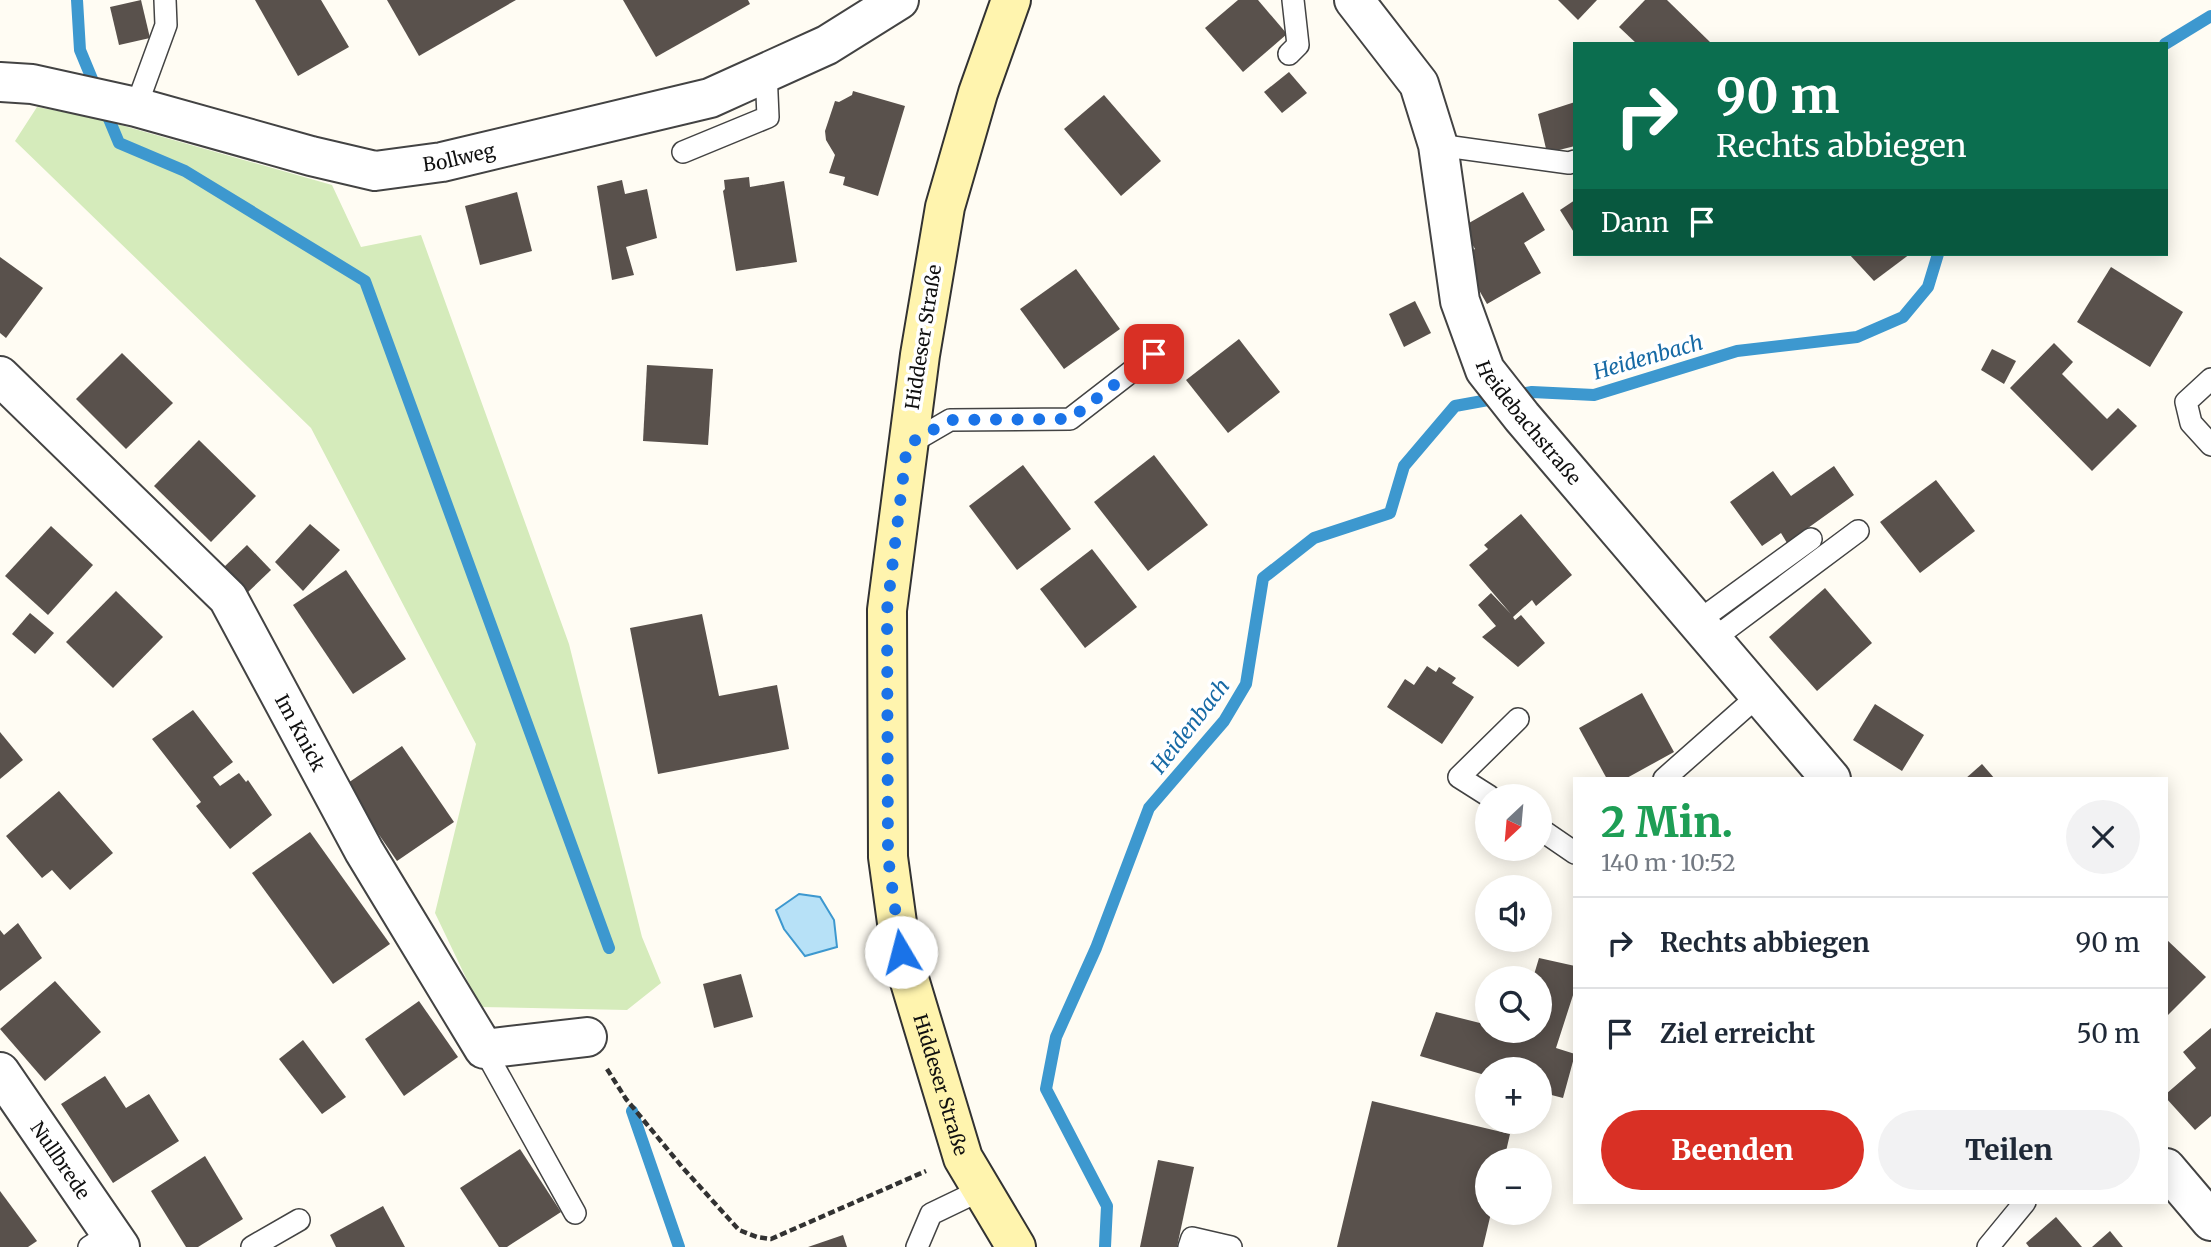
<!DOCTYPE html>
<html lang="de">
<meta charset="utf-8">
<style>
:root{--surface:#fff;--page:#f2f2f3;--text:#1f2937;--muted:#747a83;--line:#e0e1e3;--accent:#d93025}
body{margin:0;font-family:Merriweather,serif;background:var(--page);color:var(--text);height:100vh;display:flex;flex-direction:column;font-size:26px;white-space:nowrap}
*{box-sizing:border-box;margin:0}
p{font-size:23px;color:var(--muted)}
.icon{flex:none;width:38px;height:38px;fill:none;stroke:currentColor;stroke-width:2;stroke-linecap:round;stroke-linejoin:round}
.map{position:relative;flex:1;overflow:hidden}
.sheet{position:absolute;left:1573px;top:777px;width:595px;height:427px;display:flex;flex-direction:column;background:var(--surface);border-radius:0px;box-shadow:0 4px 18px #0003}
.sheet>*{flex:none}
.hud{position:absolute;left:1573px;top:42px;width:595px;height:214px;border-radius:0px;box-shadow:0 4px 18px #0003;background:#0b6e4f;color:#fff;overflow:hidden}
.needle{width:46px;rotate:206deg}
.tools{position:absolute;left:1475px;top:784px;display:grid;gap:14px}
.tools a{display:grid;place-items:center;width:77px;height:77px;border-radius:50%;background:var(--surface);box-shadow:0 4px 18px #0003;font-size:35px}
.pin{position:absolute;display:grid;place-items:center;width:60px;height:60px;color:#fff;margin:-30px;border-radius:14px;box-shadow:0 4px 10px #0006}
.me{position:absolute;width:77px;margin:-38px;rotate:352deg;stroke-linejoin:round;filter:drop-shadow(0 0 5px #0008)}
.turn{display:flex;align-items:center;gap:24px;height:147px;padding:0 28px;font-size:32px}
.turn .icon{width:91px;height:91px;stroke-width:2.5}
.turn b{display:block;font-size:49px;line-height:60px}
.then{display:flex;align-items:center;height:66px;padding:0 28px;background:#0003;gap:14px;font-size:26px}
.round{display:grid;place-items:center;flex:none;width:74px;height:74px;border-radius:37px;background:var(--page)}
.head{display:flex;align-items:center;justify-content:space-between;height:119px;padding:0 28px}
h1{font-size:42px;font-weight:800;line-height:52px;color:#1e9e55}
.cta{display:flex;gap:14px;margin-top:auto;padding:14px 28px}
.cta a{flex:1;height:80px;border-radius:42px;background:var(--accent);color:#fff;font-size:28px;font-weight:800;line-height:80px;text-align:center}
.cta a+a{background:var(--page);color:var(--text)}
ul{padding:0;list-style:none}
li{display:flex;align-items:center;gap:21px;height:91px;padding:0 28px;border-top:2px solid var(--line)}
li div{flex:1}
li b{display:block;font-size:26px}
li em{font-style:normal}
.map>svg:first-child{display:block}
.green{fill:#d5ebbb}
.water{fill:#b7e1f7;stroke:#3d98cf;stroke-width:2}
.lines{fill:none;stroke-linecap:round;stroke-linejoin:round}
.stream{stroke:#3d98cf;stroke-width:12}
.building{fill:#59514c}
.service-casing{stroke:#434343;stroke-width:24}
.minor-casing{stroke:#434343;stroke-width:42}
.secondary-casing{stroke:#323232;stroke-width:42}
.path{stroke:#323232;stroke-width:4.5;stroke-dasharray:7 3.5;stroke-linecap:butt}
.service{stroke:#fff;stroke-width:21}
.minor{stroke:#fff;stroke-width:38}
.secondary{stroke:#fff4ae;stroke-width:38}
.route{stroke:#1a73e8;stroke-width:12;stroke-dasharray:0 21.6}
.labels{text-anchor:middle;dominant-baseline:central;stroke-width:7;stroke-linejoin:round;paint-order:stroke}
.street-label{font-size:19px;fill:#101010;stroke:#fff}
.water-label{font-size:21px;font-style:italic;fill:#176aa5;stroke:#fff}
</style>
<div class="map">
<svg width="2211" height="1247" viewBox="0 0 2211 1247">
<rect width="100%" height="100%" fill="#fffcf3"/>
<polygon class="green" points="37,107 96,118 332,185 361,247 421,235 569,644 642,937 661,983 627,1010 480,1007 435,913 476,744 311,428 15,141"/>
<polygon class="water" points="799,894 820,897 834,920 837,947 805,956 784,929 776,910"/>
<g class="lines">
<g class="stream">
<polyline points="77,0 80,50 97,91"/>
<polyline points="2165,44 2211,16"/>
<polyline points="104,107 119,143 185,171 365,281 609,948"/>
<polyline points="632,1111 679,1247"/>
<polyline points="1105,1247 1107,1206 1046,1089 1056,1037 1096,948 1149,808 1224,721 1246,684 1263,578 1314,538 1390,513 1404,466 1455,406 1532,392 1594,395 1737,351 1857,337 1903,317 1928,287 1938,254"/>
</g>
</g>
<g class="building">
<polygon points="141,0 150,38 119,45 110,7"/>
<polygon points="255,0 321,0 349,47 298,76"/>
<polygon points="387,0 516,0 419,56"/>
<polygon points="623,0 748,0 750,4 656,57"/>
<polygon points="1238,0 1258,0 1287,34 1243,72 1205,28"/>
<polygon points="1558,0 1597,0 1578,20"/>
<polygon points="1645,0 1667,0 1712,44 1637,44 1619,27"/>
<polygon points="1289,72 1307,93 1282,113 1264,92"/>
<polygon points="853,91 905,106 878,196 843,185 845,177 829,173 835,155 826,140 825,131 835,101 839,102 852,95"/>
<polygon points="1104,95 1161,161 1121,196 1064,129"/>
<polygon points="1575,102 1575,146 1547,153 1538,114"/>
<polygon points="749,177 750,187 784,181 797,262 736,271 723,191 725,189 724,180"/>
<polygon points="622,180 625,194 647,189 657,238 626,247 634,275 612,280 597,186"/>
<polygon points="517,192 532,251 480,265 465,206"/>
<polygon points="1523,192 1545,230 1524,243 1541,273 1487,304 1460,257 1475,249 1462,227"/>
<polygon points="1575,200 1575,234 1560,210"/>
<polygon points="1849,254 1910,254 1874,281"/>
<polygon points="0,257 43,288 6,338 0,333"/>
<polygon points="2111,267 2183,312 2150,367 2077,322"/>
<polygon points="1076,269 1120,329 1064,369 1020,309"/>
<polygon points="1415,301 1431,333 1404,347 1389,314"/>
<polygon points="1239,339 1280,392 1228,433 1186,380"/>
<polygon points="2054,343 2073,362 2062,374 2107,419 2118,408 2137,426 2092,471 2010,388"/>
<polygon points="1992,349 2016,361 2004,384 1981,370"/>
<polygon points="122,353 173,403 126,449 76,399"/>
<polygon points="647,365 713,369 708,445 643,441"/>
<polygon points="199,440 256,496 211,542 154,486"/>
<polygon points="1154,455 1208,525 1148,571 1094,502"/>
<polygon points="1023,465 1071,529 1017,570 969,506"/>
<polygon points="1834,466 1854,495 1787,543 1781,533 1762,546 1730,502 1773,471 1791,496"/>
<polygon points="1936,480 1975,531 1920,573 1880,522"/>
<polygon points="1521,514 1572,575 1536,606 1532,600 1513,617 1515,620 1521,615 1545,643 1518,667 1482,637 1496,626 1478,605 1491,593 1511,614 1469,565 1488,549 1484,545"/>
<polygon points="310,524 340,550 303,591 275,562"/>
<polygon points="51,526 93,565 48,615 5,576"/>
<polygon points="247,545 271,570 247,593 223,568"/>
<polygon points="1092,549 1137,607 1085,648 1040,589"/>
<polygon points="346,570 406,659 353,694 293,605"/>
<polygon points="1825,588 1872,643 1817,691 1769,637"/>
<polygon points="116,591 163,637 113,688 66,642"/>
<polygon points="30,613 54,633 35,654 12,634"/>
<polygon points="702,614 719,696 777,685 789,749 658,774 630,628"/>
<polygon points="1427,666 1436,672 1439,667 1456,678 1452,683 1474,697 1442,744 1387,707 1405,679 1414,685"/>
<polygon points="1642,693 1674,752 1625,779 1607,779 1579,728"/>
<polygon points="1875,704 1924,735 1902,771 1853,740"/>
<polygon points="193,710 233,762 213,777 220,786 239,773 246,782 248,780 272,815 230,849 196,806 201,802 152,739"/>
<polygon points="0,732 23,760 0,779"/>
<polygon points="402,746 454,822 397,861 345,785"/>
<polygon points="1982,764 1995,779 1965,779"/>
<polygon points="59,791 113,853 70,890 52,870 42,878 6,836"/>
<polygon points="310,832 390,944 333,984 252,873"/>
<polygon points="18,923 42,958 0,991 0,930 4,935"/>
<polygon points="2166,939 2206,977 2166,1017"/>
<polygon points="1539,958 1575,966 1575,989 1556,1048 1575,1054 1563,1098 1540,1092 1540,1069 1488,1069 1488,1076 1420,1056 1436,1012 1488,1025 1488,1031 1540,1031 1540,978 1533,978"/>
<polygon points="741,974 753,1017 714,1028 703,984"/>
<polygon points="55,981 101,1032 45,1081 0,1029"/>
<polygon points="419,1001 458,1057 404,1096 365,1039"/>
<polygon points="2211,1028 2211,1116 2195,1130 2166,1098 2166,1094 2196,1068 2183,1052"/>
<polygon points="303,1040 346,1097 322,1114 279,1059"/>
<polygon points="105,1076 126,1108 149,1094 179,1141 113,1183 61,1104"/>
<polygon points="1372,1101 1510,1134 1504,1160 1488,1160 1488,1213 1491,1213 1483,1247 1337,1247"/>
<polygon points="520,1149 561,1212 507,1247 499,1247 460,1188"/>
<polygon points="205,1156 243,1219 198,1247 186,1247 151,1191"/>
<polygon points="1158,1160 1194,1167 1177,1247 1140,1247"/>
<polygon points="0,1191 37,1241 28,1247 0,1247"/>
<polygon points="383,1206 405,1247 336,1247 330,1235"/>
<polygon points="2056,1217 2082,1247 2029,1247 2026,1243"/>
<polygon points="2110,1231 2123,1247 2092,1247"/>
<polygon points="843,1235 847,1247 808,1247"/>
</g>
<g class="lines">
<g class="service-casing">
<g id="service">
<polyline points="1289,54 1298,45 1293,0"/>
<polyline points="136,107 166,25 165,0"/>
<polyline points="1438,145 1569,163 1575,161"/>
<polyline points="683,152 768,117 766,71"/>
<polyline points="2211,379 2186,402 2191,423 2211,445"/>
<polyline points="907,445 950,420 1070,419 1154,354"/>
<polyline points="1697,622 1811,539"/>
<polyline points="1712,640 1858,531"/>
<polyline points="1664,779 1759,695"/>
<polyline points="1489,796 1459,777 1518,719"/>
<polyline points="1540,829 1575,853"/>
<polyline points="484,1049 575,1213"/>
<polyline points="89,1247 111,1233"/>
<polyline points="252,1247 299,1220"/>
<polyline points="917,1247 931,1214 983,1189"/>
<polyline points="1189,1247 1192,1238 1231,1247"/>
<polyline points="1988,1247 2025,1202"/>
</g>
</g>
<g class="minor-casing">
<g id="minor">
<path id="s1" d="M 1354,0 L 1419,84 L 1438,145 L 1460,301 L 1485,370 L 1522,417 L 1831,779"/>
<path id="s2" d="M 0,82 L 32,84 L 136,107 L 311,156 L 375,171 L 442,162 L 710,98 L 827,45 L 899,0"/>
<path id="s3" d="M 0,376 L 228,598 L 364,851 L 484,1049 L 587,1037"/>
<path id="s4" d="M 0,1072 L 120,1247"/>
<polyline points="2166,1168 2211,1221"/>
</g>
</g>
<g class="secondary-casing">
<g id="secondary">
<path id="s5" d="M 1011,0 L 978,93 L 945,207 L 920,355 L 887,610 L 888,857 L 901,952 L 963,1158 L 1016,1247"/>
</g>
</g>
<polyline class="path" points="607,1069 626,1099 683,1168 739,1230 757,1237 771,1239 926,1171"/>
<use href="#service" class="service"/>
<use href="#minor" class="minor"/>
<use href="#secondary" class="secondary"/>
</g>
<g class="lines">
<polyline class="route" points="901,952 888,857 887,610 907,445 950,420 1070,419 1154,354"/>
</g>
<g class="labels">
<g class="street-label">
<text stroke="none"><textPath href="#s2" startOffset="471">Bollweg</textPath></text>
<text transform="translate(923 337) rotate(-81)">Hiddeser Straße</text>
<text stroke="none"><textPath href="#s1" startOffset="469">Heidebachstraße</textPath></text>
<text stroke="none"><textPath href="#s3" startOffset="471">Im Knick</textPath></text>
<text stroke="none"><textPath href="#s5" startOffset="1106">Hiddeser Straße</textPath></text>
<text stroke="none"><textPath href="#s4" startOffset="107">Nullbrede</textPath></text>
</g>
<g class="water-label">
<text transform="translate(1648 357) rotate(-16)">Heidenbach</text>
<text transform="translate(1190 726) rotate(-52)">Heidenbach</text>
</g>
</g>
</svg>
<div class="tools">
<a><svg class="needle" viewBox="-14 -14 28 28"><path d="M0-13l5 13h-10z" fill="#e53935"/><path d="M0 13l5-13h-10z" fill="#747a83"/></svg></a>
<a><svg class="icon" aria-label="sound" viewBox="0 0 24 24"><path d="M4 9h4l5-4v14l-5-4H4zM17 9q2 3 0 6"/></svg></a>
<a><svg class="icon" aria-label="search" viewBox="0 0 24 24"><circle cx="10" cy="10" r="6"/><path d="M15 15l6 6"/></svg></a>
<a>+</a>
<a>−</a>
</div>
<div class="pin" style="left:1154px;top:354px;background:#d93025"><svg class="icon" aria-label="arrive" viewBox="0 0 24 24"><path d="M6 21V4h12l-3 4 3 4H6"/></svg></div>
<svg class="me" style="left:901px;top:952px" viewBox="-20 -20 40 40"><circle r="19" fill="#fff"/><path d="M0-13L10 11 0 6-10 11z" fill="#1a73e8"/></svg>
<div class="hud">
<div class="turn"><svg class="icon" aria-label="right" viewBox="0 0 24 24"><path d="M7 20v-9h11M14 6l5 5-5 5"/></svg><div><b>90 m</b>Rechts abbiegen</div></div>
<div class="then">Dann<svg class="icon" aria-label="arrive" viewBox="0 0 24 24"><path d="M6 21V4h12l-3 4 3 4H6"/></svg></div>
</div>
<section class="sheet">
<div class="head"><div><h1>2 Min.</h1><p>140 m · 10:52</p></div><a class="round"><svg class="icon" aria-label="close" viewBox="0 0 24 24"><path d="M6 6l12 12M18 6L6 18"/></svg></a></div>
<ul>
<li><svg class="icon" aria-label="right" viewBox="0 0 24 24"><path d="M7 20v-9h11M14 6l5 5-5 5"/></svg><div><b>Rechts abbiegen</b></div><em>90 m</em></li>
<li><svg class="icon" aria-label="arrive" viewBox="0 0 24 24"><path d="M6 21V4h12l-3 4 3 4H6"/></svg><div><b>Ziel erreicht</b></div><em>50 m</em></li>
</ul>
<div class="cta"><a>Beenden</a><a>Teilen</a></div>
</section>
</div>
